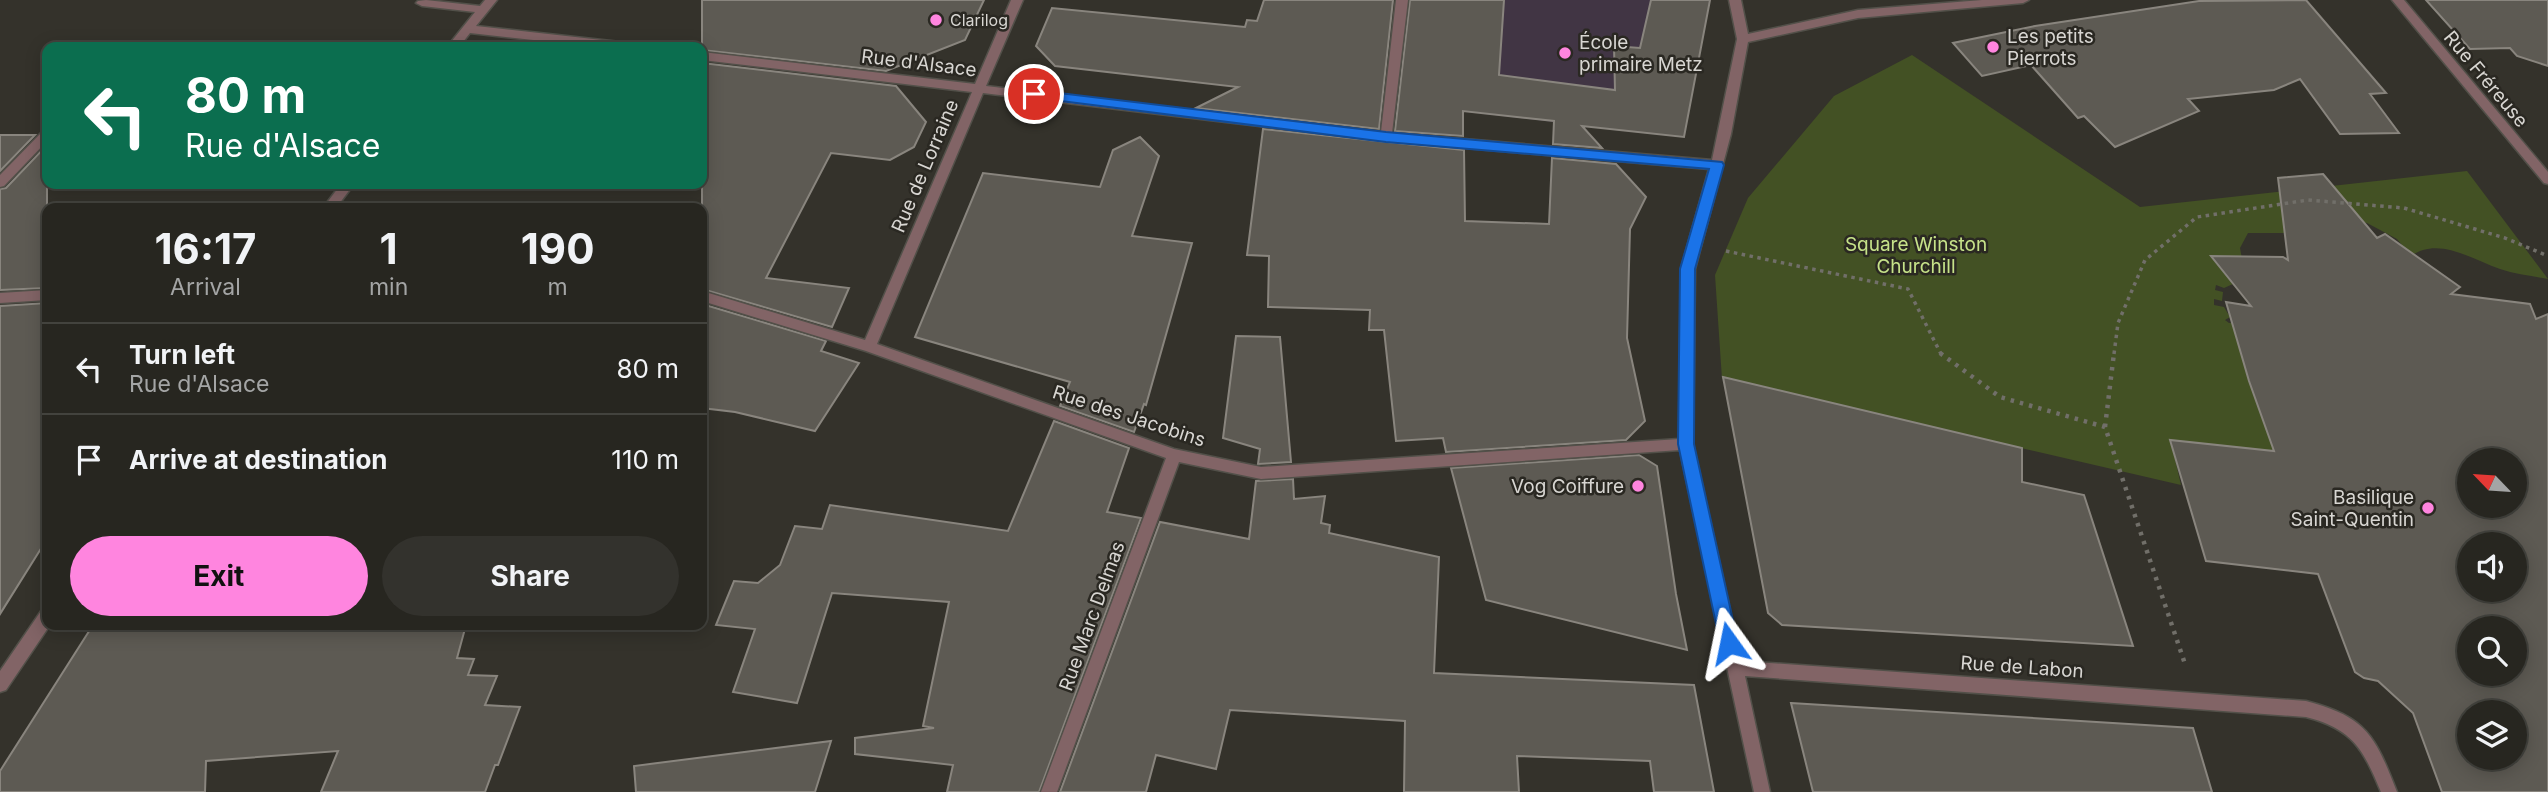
<!DOCTYPE html>
<meta charset="utf-8">
<style>
:root{--surface:#272620;--page:#33322d;--text:#f1f3f6;--muted:#a4a5a5;--line:#43433e;--accent:#ff85df}
body{margin:0;font-family:Inter,sans-serif;background:var(--page);color:var(--text);height:100vh;display:flex;flex-direction:column;font-size:26px;white-space:nowrap}
*{box-sizing:border-box;margin:0}
p{font-size:23px;color:var(--muted)}
.icon{flex:none;width:38px;height:38px;fill:none;stroke:currentColor;stroke-width:2;stroke-linecap:round;stroke-linejoin:round}
.map{position:relative;flex:1;overflow:hidden}
.sheet{position:absolute;left:42px;top:203px;width:665px;height:427px;display:flex;flex-direction:column;background:var(--surface);border-radius:14px;box-shadow:0 4px 18px #0003,0 0 0 2px var(--line)}
.sheet>*{flex:none}
.top-card{position:absolute;left:42px;top:42px;width:665px;height:147px;border-radius:14px;box-shadow:0 4px 18px #0003,0 0 0 2px var(--line);background:#0b6e4f;color:#fff;overflow:hidden}
.needle{width:46px;rotate:295deg}
.tools{position:absolute;left:2457px;top:448px;display:grid;gap:14px}
.tools a{display:grid;place-items:center;width:70px;height:70px;border-radius:50%;background:var(--surface);box-shadow:0 4px 18px #0003,0 0 0 2px var(--line);font-size:35px}
.pin{position:absolute;display:grid;place-items:center;width:60px;height:60px;color:#fff;margin:-30px;border:4px solid #fff;border-radius:50%;box-shadow:0 2px 7px #0007}
.me{position:absolute;width:77px;margin:-38px;rotate:348deg;stroke-linejoin:round;filter:drop-shadow(0 0 5px #0008)}
.turn{display:flex;align-items:center;gap:24px;height:147px;padding:0 28px;font-size:32px}
.turn .icon{width:91px;height:91px;stroke-width:2.5}
.turn b{display:block;font-size:49px;line-height:60px}
.eta{display:flex;justify-content:space-evenly;align-items:center;height:119px;text-align:center}
.eta b{font-size:42px;font-weight:700;line-height:49px}
.primary-button{display:flex;gap:14px;margin-top:auto;padding:14px 28px}
.primary-button a{flex:1;height:80px;border-radius:42px;background:var(--accent);color:#111;font-size:28px;font-weight:700;line-height:80px;text-align:center}
.primary-button a+a{background:var(--page);color:var(--text)}
ul{padding:0;list-style:none}
li{display:flex;align-items:center;gap:21px;height:91px;padding:0 28px;border-top:2px solid var(--line)}
li div{flex:1}
li b{display:block;font-size:26px}
li em{font-style:normal}
.map>svg:first-child{display:block}
.education{fill:#413544}
.green{fill:#435124}
.building{fill:#5d5a53;stroke:#89857e;stroke-width:2;fill-rule:evenodd}
.lines{fill:none;stroke-linecap:round;stroke-linejoin:round}
.minor-casing{stroke:#525049;stroke-width:3}
.path-far1{stroke:#716f69;stroke-width:3.5;stroke-dasharray:3.5 4.5;stroke-linecap:butt}
.path{stroke:#716f69;stroke-width:4.5;stroke-dasharray:3.5 6;stroke-linecap:butt}
.minor{fill:#826466;fill-rule:evenodd}
.route{fill:#1a73e8;stroke:#114b97;stroke-width:2}
.poi-dot{fill:#ff85df;stroke:#2a2822;stroke-width:2.5}
.labels{text-anchor:middle;dominant-baseline:central;stroke-width:5;stroke-linejoin:round;paint-order:stroke}
.far-poi-label{font-size:16px;fill:#d8d6d2;stroke:#2a2822;text-anchor:start}
.poi-label{font-size:19px;fill:#d8d6d2;stroke:#2a2822;text-anchor:start}
.street-label{font-size:19px;fill:#d8d6d2;stroke:#2a2822}
.park-label{font-size:19px;fill:#c6e289;stroke:#2a2822}
</style>
<div class="map">
<svg width="2548" height="792" viewBox="0 0 2548 792">
<rect width="100%" height="100%" fill="#34322b"/>
<polygon class="education" points="1437,0 1710,0 1684,137 1425,107"/>
<path class="green" d="M 1912,55 L 2140,207 L 2467,171 L 2548,279 C 2532,276 2515,274 2500,269 C 2473,260 2439,236 2411,256 L 2397,239 L 2367,223 L 2334,218 L 2291,233 L 2248,233 L 2240,248 L 2244,270 L 2230,279 L 2233,284 L 2224,288 L 2216,285 L 2215,290 L 2223,292 L 2222,301 L 2214,299 L 2214,305 L 2224,307 L 2230,317 L 2225,320 L 2229,323 L 2236,322 L 2275,451 L 2171,442 L 2181,485 L 1722,379 L 1715,275 L 1748,198 L 1834,96 Z"/>
<g class="building">
<polygon points="702,0 984,0 965,40 886,71 702,50"/>
<polygon points="1264,0 1393,0 1379,129 1196,108 1238,87 1055,66 1036,46 1052,8 1245,27 1247,20 1257,21"/>
<polygon points="1410,0 1504,0 1499,75 1615,90 1614,46 1640,48 1651,0 1710,0 1684,137 1582,126 1602,148 1553,144 1554,121 1463,111 1463,136 1395,131"/>
<polygon points="2306,0 2386,93 2370,94 2399,133 2340,134 2300,79 2274,90 2188,99 2199,111 2115,147 2084,116 2078,118 2031,65 1982,76 1953,43 2035,26 2199,1"/>
<polygon points="2426,0 2548,0 2548,66 2517,56 2510,48 2470,49"/>
<polygon points="702,63 896,86 926,122 914,147 890,160 831,153 766,278 849,288 832,327 702,289"/>
<polygon points="1263,129 1464,150 1465,221 1549,224 1552,158 1616,164 1646,197 1630,229 1627,338 1645,421 1626,440 1446,452 1443,438 1396,441 1384,330 1369,330 1370,310 1268,307 1269,256 1247,255"/>
<polygon points="0,135 35,135 0,171"/>
<polygon points="1140,137 1159,156 1132,236 1192,243 1146,405 1144,404 1134,432 1060,406 1070,382 915,337 983,173 1100,187 1113,150"/>
<polygon points="47,145 47,288 0,290 0,189 6,188"/>
<path d="M 2323,174 L 2377,238 L 2385,234 L 2460,287 L 2451,294 L 2530,304 L 2536,319 L 2548,314 L 2548,792 L 2442,792 L 2413,713 L 2378,681 L 2364,678 L 2355,672 L 2318,574 L 2206,561 L 2170,440 L 2274,451 L 2249,381 L 2226,302 L 2251,306 L 2211,256 L 2283,257 L 2288,260 L 2278,178 ZM 2469,460 L 2515,460 L 2515,506 L 2469,506 ZM 2469,544 L 2515,544 L 2515,590 L 2469,590 ZM 2469,628 L 2515,628 L 2515,674 L 2469,674 ZM 2469,712 L 2515,712 L 2515,758 L 2469,758 Z"/>
<polygon points="47,303 47,539 0,614 0,306"/>
<polygon points="702,304 826,341 821,351 859,363 815,431 735,412 702,408"/>
<polygon points="1236,336 1280,337 1291,462 1258,464 1260,449 1223,438"/>
<polygon points="1723,377 2022,448 2022,482 2084,495 2133,646 1782,625 1768,613"/>
<polygon points="1054,421 1129,448 1107,512 1141,518 1039,792 947,792 953,765 855,754 855,738 934,728 923,726 949,602 832,593 797,703 733,692 755,629 716,625 734,581 758,583 780,565 795,526 822,529 830,505 1008,531"/>
<polygon points="1639,455 1657,466 1676,594 1687,650 1486,600 1451,468"/>
<polygon points="1293,479 1294,499 1325,496 1321,523 1330,525 1329,533 1439,557 1434,673 1694,685 1714,792 1654,792 1650,761 1517,756 1519,792 1404,792 1405,721 1230,710 1216,769 1156,755 1146,792 1060,792 1160,522 1249,539 1256,481"/>
<polygon points="93,625 466,625 457,658 474,659 468,675 497,676 485,705 520,707 498,765 495,765 485,792 321,792 338,751 206,761 205,792 0,792 0,771"/>
<polygon points="1791,703 2193,728 2212,792 1813,792"/>
<polygon points="831,741 815,792 636,792 634,766"/>
</g>
<g class="lines">
<g class="minor-casing">
<g id="minor">
<polygon points="426,0 480,6 485,0 497,0 476,26 629,43 635,47 598,47 470,33 459,47 447,47 475,12 422,6 416,3 418,1"/>
<path d="M 1011,0 L 1023,0 L 986,86 L 1381,132 L 1396,0 L 1408,0 L 1392,133 L 1712,160 L 1737,39 L 1729,0 L 1741,0 L 1748,34 L 1858,10 L 1982,0 L 2029,0 L 2023,3 L 1858,18 L 1748,42 L 1731,134 L 1695,269 L 1693,444 L 1741,661 L 2306,701 C 2367,717 2375,736 2397,792 L 2381,792 C 2363,749 2353,729 2306,717 L 1745,676 L 1770,792 L 1754,792 L 1680,450 L 1261,479 L 1179,462 L 1057,792 L 1041,792 L 1166,458 L 866,351 L 702,301 L 702,291 L 865,340 L 972,92 L 702,60 L 702,52 L 975,84 ZM 983,93 L 1386,141 L 1709,169 L 1681,269 L 1679,439 L 1261,467 L 1174,449 L 877,344 Z"/>
<polygon points="2392,0 2404,0 2548,172 2548,184 2544,183"/>
<polygon points="47,132 47,141 4,186 0,187 0,175 41,133"/>
<polygon points="341,184 354,184 336,208 323,208"/>
<polygon points="47,290 47,300 0,303 0,293"/>
<polygon points="47,609 47,625 50,625 6,690 0,692 0,671 41,611"/>
</g>
</g>
<g class="path-far1">
<polyline points="1726,251 1908,289 1941,354"/>
<polyline points="2114,354 2118,323 2145,260 2197,217 2308,200 2404,208 2505,238 2548,256"/>
</g>
<g class="path">
<polyline points="1940,353 2000,397 2105,427 2186,667"/>
<polyline points="2105,427 2114,353"/>
</g>
<use href="#minor" class="minor"/>
</g>
<polygon class="route" points="1034,90 1386,132 1722,162 1724,165 1695,269 1694,444 1738,643 1736,649 1729,652 1723,649 1720,643 1678,444 1680,269 1709,169 1386,142 1029,97 1027,94"/>
<g class="poi-dot">
<circle cx="936" cy="20" r="7"/>
<circle cx="1993" cy="47" r="7"/>
<circle cx="1565" cy="53" r="7"/>
<circle cx="1638" cy="486" r="7"/>
<circle cx="2428" cy="508" r="7"/>
</g>
<g class="labels">
<g class="far-poi-label">
<text x="950" y="20">Clarilog</text>
</g>
<g class="poi-label">
<text x="2007" y="36">Les petits<tspan x="2007" dy="22">Pierrots</tspan></text>
<text x="1579" y="42">École<tspan x="1579" dy="22">primaire Metz</tspan></text>
<text x="1624" y="486" text-anchor="end">Vog Coiffure</text>
<text x="2414" y="497" text-anchor="end">Basilique<tspan x="2414" dy="22">Saint-Quentin</tspan></text>
</g>
<g class="street-label">
<text transform="translate(919 63) rotate(7)">Rue d'Alsace</text>
<text transform="translate(2486 79) rotate(50)">Rue Fréreuse</text>
<text transform="translate(925 166) rotate(-67)">Rue de Lorraine</text>
<text transform="translate(1129 416) rotate(18)">Rue des Jacobins</text>
<text transform="translate(1092 616) rotate(-70)">Rue Marc Delmas</text>
<text transform="translate(2022 667) rotate(4)">Rue de Labon</text>
</g>
<g class="park-label">
<text x="1916" y="244">Square Winston<tspan x="1916" dy="22">Churchill</tspan></text>
</g>
</g>
</svg>
<div class="tools">
<a><svg class="needle" viewBox="-14 -14 28 28"><path d="M0-13l5 13h-10z" fill="#e53935"/><path d="M0 13l5-13h-10z" fill="#a4a5a5"/></svg></a>
<a><svg class="icon" aria-label="sound" viewBox="0 0 24 24"><path d="M4 9h4l5-4v14l-5-4H4zM17 9q2 3 0 6"/></svg></a>
<a><svg class="icon" aria-label="search" viewBox="0 0 24 24"><circle cx="10" cy="10" r="6"/><path d="M15 15l6 6"/></svg></a>
<a><svg class="icon" aria-label="layers" viewBox="0 0 24 24"><path d="M12 4l9 5-9 5-9-5zM3 14l9 5 9-5"/></svg></a>
</div>
<div class="pin" style="left:1034px;top:94px;background:#d93025"><svg class="icon" aria-label="arrive" viewBox="0 0 24 24"><path d="M6 21V4h12l-3 4 3 4H6"/></svg></div>
<svg class="me" style="left:1729px;top:643px" viewBox="-20 -20 40 40"><path d="M0-17L14 15 0 8-14 15z" fill="#1a73e8" stroke="#fff" stroke-width="4"/></svg>
<div class="top-card">
<div class="turn"><svg class="icon" aria-label="left" viewBox="0 0 24 24"><path d="M17 20v-9H6M10 6l-5 5 5 5"/></svg><div><b>80 m</b>Rue d'Alsace</div></div>
</div>
<section class="sheet">
<div class="eta">
<div><b>16:17</b><p>Arrival</p></div>
<div><b>1</b><p>min</p></div>
<div><b>190</b><p>m</p></div>
</div>
<ul>
<li><svg class="icon" aria-label="left" viewBox="0 0 24 24"><path d="M17 20v-9H6M10 6l-5 5 5 5"/></svg><div><b>Turn left</b><p>Rue d'Alsace</p></div><em>80 m</em></li>
<li><svg class="icon" aria-label="arrive" viewBox="0 0 24 24"><path d="M6 21V4h12l-3 4 3 4H6"/></svg><div><b>Arrive at destination</b></div><em>110 m</em></li>
</ul>
<div class="primary-button"><a>Exit</a><a>Share</a></div>
</section>
</div>
